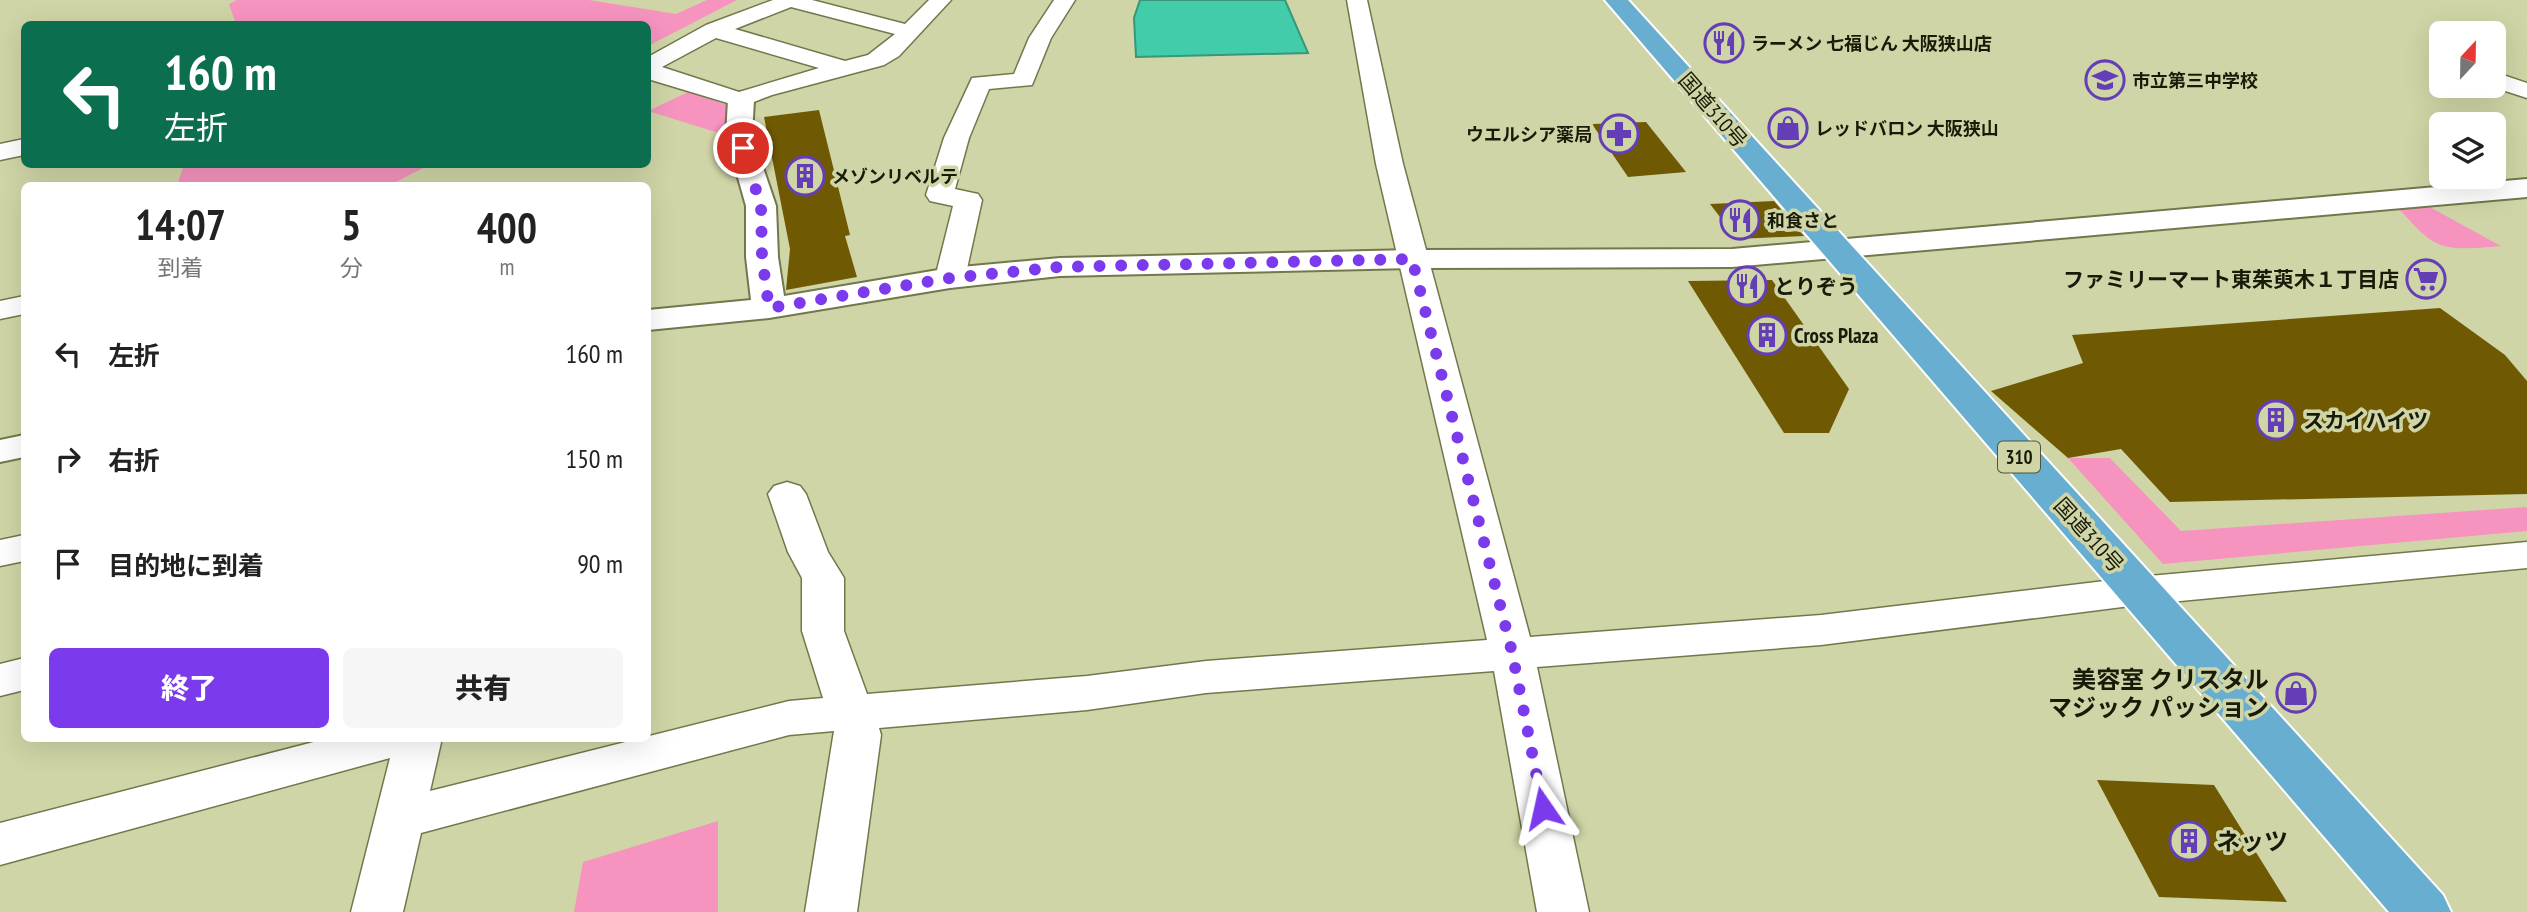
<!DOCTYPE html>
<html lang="ja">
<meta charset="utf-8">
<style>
:root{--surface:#fff;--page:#f6f6f6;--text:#222;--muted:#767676;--accent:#7c3aed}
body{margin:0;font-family:"PT Sans Narrow","Noto Sans JP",sans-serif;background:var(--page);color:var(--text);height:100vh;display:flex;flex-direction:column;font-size:26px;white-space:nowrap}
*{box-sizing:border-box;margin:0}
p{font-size:23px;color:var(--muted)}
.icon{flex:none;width:38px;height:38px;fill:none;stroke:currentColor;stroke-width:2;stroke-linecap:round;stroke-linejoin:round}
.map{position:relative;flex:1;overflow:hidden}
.drawer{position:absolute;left:21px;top:182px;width:630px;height:560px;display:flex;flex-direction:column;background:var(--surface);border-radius:10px;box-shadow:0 7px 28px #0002}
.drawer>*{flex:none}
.top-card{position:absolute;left:21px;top:21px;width:630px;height:147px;border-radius:10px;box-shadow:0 7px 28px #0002;background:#0b6e4f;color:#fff;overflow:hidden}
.needle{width:46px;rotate:22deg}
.controls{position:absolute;left:2429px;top:21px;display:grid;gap:14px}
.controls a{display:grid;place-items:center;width:77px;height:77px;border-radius:10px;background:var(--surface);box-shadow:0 7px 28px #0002;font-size:35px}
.pin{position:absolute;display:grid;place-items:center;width:60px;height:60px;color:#fff;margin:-30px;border:4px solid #fff;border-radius:50%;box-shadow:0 2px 7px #0007}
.me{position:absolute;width:77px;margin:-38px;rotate:349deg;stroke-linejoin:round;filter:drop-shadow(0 0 5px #0008)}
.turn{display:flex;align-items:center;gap:24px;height:147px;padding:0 28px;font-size:32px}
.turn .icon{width:91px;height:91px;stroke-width:2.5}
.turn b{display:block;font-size:49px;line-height:60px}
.eta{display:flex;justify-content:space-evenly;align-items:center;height:119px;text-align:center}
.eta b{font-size:42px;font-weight:800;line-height:49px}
.action{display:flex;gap:14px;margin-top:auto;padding:14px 28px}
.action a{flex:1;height:80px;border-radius:10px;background:var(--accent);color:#fff;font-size:28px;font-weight:800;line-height:80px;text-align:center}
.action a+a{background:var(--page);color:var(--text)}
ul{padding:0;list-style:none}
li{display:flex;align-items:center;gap:21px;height:105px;padding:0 28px}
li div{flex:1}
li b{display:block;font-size:26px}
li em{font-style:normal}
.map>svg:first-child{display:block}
.green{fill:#f694bf}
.water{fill:#42ccaa;stroke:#36977a;stroke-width:2}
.building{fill:#6f5a03}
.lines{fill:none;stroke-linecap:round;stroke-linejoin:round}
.minor-casing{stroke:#73774c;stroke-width:3}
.tertiary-casing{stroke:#73774c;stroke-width:4}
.trunk-casing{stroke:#fff;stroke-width:4}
.minor{fill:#fff;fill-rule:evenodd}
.tertiary{fill:#fff;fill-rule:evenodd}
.trunk{fill:#68aed0;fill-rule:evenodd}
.route{stroke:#7c3aed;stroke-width:12;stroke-dasharray:0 21.6}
.labels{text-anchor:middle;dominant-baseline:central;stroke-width:7;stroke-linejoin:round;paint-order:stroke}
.far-poi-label{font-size:18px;font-weight:bold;fill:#191b09;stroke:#d0d5a7;text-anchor:start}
.shield{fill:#d0d5a7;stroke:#505338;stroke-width:2}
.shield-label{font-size:19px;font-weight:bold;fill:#191b09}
.street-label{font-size:21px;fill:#191b09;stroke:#d0d5a7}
.poi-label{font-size:21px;font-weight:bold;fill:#191b09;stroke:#d0d5a7;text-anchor:start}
.near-poi-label{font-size:24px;font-weight:bold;fill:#191b09;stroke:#d0d5a7;text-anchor:end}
</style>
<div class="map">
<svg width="2527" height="912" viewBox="0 0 2527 912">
<rect width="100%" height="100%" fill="#d0d5a7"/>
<g class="green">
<polygon points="237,0 589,0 676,14 707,0 737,0 648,46 648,24 236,24 229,4"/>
<polygon points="688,92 730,106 722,134 648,111"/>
<polygon points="184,165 184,164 429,165 390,185 177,185"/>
<path d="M 2392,201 L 2426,205 L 2501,246 C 2435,252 2435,249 2392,201 Z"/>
<polygon points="2068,458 2110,458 2181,531 2527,507 2527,531 2163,564"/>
<polygon points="718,821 718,912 574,912 583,862"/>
</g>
<polygon class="water" points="1140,0 1285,0 1308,53 1136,57 1134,18"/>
<g class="building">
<polygon points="819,110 850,235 845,236 857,277 786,290 790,249 764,117"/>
<polygon points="1646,122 1686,172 1628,177 1592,124"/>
<polygon points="1774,201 1804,236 1737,239 1710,204"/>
<polygon points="1772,280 1849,389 1829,433 1784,433 1688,281"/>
<polygon points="2440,308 2505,355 2527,381 2527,494 2170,502 2121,449 2068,458 1991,391 2083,363 2072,335"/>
<polygon points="2097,780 2214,785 2287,902 2159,897"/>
</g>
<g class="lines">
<g class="minor-casing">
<g id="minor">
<path d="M 773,0 L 812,0 L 905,24 L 929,0 L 951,0 L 899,56 L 884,65 L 772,95 L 741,107 L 648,79 L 648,57 L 706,25 ZM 791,7 L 895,34 L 868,55 L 845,61 L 735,29 ZM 716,38 L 819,68 L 739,92 L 662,67 Z"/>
<polygon points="1054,0 1075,0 1051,38 1032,85 989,89 969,138 955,189 978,194 982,200 965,278 961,284 950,287 939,284 935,278 953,206 930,201 926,195 944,138 972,78 1014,74 1029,38"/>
<polygon points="1347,0 1367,0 1403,164 1530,637 1821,615 2138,577 2527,542 2527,568 2138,605 1821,645 1537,667 1589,912 1537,912 1494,671 1206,693 1087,710 879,728 881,735 857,912 805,912 834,731 789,735 421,833 403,912 351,912 390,758 0,865 0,823 329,738 442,738 430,791 789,701 823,698 802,631 802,578 788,552 768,494 774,486 787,482 800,486 806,494 828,552 844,578 844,631 867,694 1087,676 1206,661 1487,640 1376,164"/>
<polygon points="2494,72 2527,83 2527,98 2490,86 2494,86"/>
<polygon points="24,139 24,155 0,160 0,144"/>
<polygon points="24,296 24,314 0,319 0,301"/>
<polygon points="24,535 24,561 0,566 0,540"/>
<polygon points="24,658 24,690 0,696 0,664"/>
</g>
</g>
<g class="tertiary-casing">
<g id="tertiary">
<polygon points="741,92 750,95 754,100 752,135 776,206 778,257 784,296 950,268 1060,258 1412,250 1732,249 2527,179 2527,197 1732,267 1412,268 1060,276 950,288 769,318 648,330 648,310 751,300 746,257 746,206 726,135 728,100 732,95"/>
<polygon points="24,435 24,457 0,462 0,440"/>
</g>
</g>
<g class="trunk-casing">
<polygon id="trunk" points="1605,0 1628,0 2443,895 2451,912 2389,912"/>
</g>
<use href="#minor" class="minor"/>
<use href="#tertiary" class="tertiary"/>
<use href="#trunk" class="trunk"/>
</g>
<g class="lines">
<polyline class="route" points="743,148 761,206 762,257 769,308 950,278 1060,267 1412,259 1512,652 1543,808"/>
</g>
<defs>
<g id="restaurant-ring" transform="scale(2.0125)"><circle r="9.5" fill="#d0d5a7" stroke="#643eb6" stroke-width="1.5"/><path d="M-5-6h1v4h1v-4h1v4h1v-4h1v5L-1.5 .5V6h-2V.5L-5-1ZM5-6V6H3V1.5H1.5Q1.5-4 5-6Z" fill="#643eb6"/></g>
<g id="school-ring" transform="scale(2.0125)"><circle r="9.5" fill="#d0d5a7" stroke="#643eb6" stroke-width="1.5"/><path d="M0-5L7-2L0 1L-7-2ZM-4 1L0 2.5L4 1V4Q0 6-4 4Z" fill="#643eb6"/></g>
<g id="shop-ring" transform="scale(2.0125)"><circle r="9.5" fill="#d0d5a7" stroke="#643eb6" stroke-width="1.5"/><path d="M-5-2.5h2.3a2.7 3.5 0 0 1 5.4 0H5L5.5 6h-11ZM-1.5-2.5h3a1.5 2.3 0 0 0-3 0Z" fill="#643eb6"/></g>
<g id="pharmacy-ring" transform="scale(2.0125)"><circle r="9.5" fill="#d0d5a7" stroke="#643eb6" stroke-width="1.5"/><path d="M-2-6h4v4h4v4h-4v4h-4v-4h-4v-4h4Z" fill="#643eb6"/></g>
<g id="building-ring" transform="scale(2.0125)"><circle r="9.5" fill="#d0d5a7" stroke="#643eb6" stroke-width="1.5"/><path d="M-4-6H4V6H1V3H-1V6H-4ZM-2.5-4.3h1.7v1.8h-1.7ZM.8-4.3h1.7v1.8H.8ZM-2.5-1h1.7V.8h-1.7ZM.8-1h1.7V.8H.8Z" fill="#643eb6"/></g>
<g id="supermarket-ring" transform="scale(2.0125)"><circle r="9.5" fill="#d0d5a7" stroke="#643eb6" stroke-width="1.5"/><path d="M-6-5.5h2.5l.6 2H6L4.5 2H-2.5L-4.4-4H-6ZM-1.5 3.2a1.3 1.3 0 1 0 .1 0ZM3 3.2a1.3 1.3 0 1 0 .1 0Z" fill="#643eb6"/></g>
</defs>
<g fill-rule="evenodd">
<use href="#restaurant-ring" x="1724" y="43"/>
<use href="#school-ring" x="2105" y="80"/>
<use href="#shop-ring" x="1788" y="128"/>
<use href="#pharmacy-ring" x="1619" y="134"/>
<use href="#building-ring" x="805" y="176"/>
<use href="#restaurant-ring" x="1740" y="220"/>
<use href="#supermarket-ring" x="2426" y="279"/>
<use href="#restaurant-ring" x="1747" y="286"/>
<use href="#building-ring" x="1767" y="335"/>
<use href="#building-ring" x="2276" y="420"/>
<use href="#shop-ring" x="2296" y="693"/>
<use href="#building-ring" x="2189" y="841"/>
</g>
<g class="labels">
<g class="far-poi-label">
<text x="1751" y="43">ラーメン 七福じん 大阪狭山店</text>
<text x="2132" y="80">市立第三中学校</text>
<text x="1815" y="128">レッドバロン 大阪狭山</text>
<text x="1592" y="134" text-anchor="end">ウエルシア薬局</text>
<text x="832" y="176">メゾンリベルテ</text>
<text x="1767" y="220">和食さと</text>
</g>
<rect class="shield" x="1998" y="441.5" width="42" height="31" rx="5"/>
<g class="shield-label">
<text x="2019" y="457">310</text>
</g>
<g class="street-label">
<text transform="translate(1713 110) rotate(49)">国道310号</text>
<text transform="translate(2089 535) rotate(48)">国道310号</text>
</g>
<g class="poi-label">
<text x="2399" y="279" text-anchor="end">ファミリーマート東茱萸木１丁目店</text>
<text x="1774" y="286">とりぞう</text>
<text x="1794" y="335">Cross Plaza</text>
<text x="2303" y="420">スカイハイツ</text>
</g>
<g class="near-poi-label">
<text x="2269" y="679">美容室 クリスタル<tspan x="2269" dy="28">マジック パッション</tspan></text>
<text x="2216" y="841" text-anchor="start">ネッツ</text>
</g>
</g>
</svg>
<div class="controls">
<a><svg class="needle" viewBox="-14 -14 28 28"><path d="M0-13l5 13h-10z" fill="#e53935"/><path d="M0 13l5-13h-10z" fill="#767676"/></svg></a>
<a><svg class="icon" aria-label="layers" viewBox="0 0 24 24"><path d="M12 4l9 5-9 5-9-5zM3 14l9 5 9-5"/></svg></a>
</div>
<div class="pin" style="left:743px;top:148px;background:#d93025"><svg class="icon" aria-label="arrive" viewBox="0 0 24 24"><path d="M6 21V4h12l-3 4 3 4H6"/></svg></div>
<svg class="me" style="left:1543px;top:808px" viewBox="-20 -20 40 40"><path d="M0-17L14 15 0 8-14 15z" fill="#7c3aed" stroke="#fff" stroke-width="4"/></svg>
<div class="top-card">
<div class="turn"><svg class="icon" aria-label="left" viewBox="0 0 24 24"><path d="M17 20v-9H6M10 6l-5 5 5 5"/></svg><div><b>160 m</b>左折</div></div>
</div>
<section class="drawer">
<div class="eta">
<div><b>14:07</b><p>到着</p></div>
<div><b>5</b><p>分</p></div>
<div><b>400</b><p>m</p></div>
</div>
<ul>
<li><svg class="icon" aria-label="left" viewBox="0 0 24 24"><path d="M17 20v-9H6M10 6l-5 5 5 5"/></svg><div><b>左折</b></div><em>160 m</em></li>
<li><svg class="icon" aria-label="right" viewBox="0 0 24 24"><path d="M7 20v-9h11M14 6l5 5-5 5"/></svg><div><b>右折</b></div><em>150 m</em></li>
<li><svg class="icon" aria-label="arrive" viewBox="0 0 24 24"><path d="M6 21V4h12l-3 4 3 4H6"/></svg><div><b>目的地に到着</b></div><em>90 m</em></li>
</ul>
<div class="action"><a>終了</a><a>共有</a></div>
</section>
</div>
